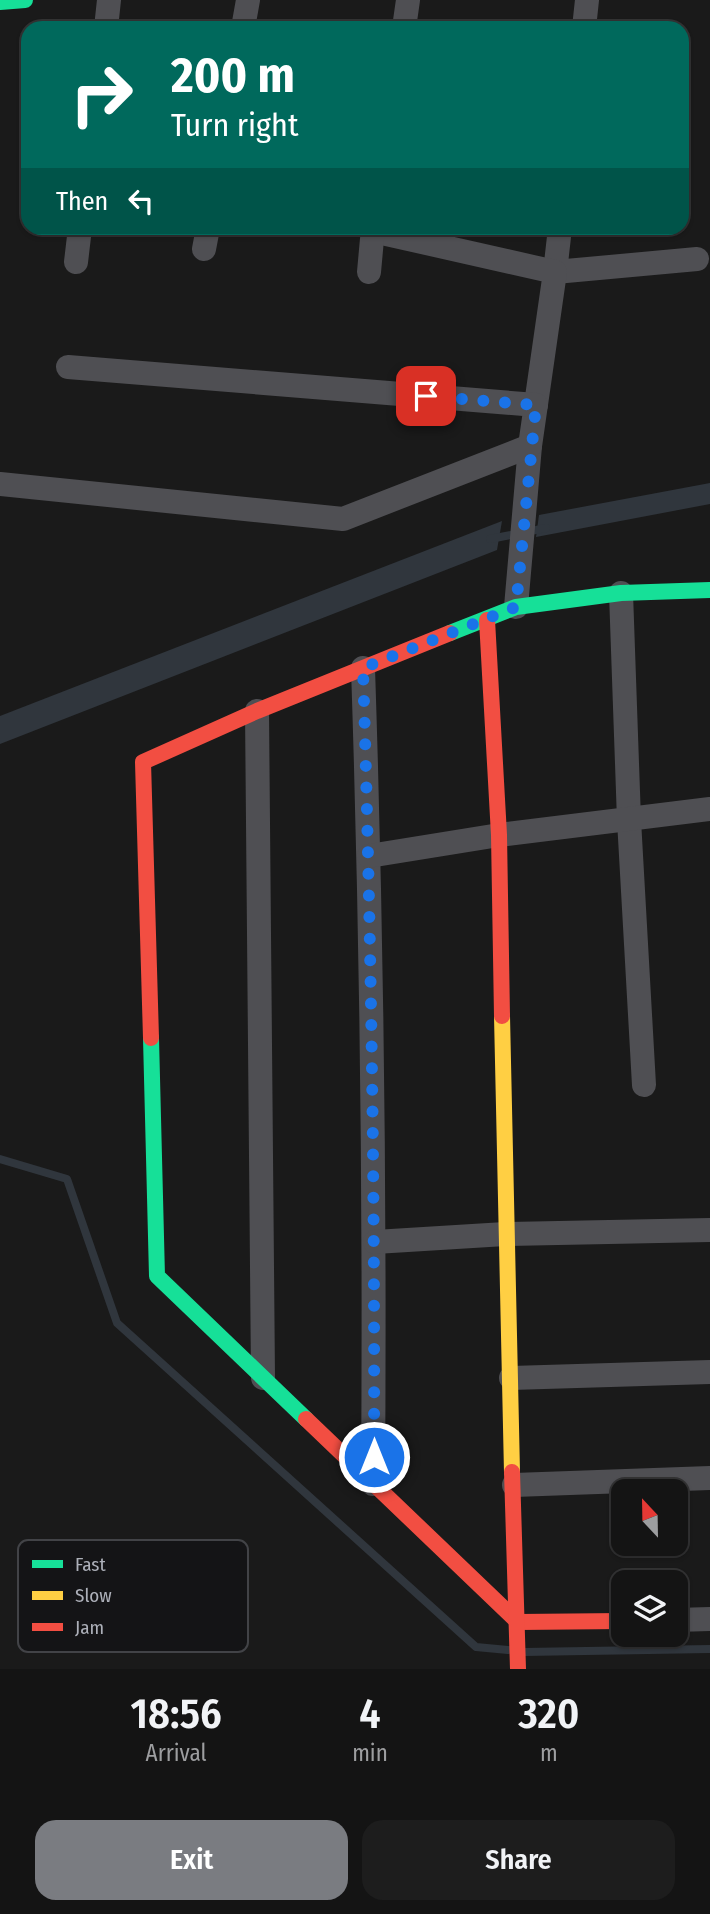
<!DOCTYPE html>
<style>
:root{--surface:#141414;--page:#1d1d1d;--text:#f1f3f6;--muted:#9d9ea0;--line:#333334;--accent:#7a7c81}
body{margin:0;font-family:"Fira Sans Condensed",sans-serif;background:var(--page);color:var(--text);height:100vh;display:flex;flex-direction:column;font-size:26px;white-space:nowrap}
*{box-sizing:border-box;margin:0}
p{font-size:23px;color:var(--muted)}
.icon{flex:none;width:38px;height:38px;fill:none;stroke:currentColor;stroke-width:2;stroke-linecap:round;stroke-linejoin:round}
.map{position:relative;height:1669px;overflow:hidden}
.panel{display:flex;flex-direction:column;background:var(--surface);flex:1}
.panel>*{flex:none}
.banner{position:absolute;left:21px;top:21px;width:668px;height:214px;border-radius:21px;box-shadow:0 2px 5px #0004,0 0 0 2px var(--line);background:#00695c;color:#fff;overflow:hidden}
.needle{width:46px;rotate:338deg}
.tools{position:absolute;left:611px;top:1479px;display:grid;gap:14px}
.tools a{display:grid;place-items:center;width:77px;height:77px;border-radius:14px;background:var(--surface);box-shadow:0 2px 5px #0004,0 0 0 2px var(--line);font-size:35px}
.pin{position:absolute;display:grid;place-items:center;width:60px;height:60px;color:#fff;margin:-30px;border-radius:14px;box-shadow:0 4px 10px #0006}
.me{position:absolute;width:77px;margin:-38px;rotate:0deg;stroke-linejoin:round;filter:drop-shadow(0 0 5px #0008)}
.turn{display:flex;align-items:center;gap:24px;height:147px;padding:0 35px;font-size:32px}
.turn .icon{width:91px;height:91px;stroke-width:2.5}
.turn b{display:block;font-size:49px;line-height:60px}
.then{display:flex;align-items:center;height:66px;padding:0 35px;background:#0003;gap:14px;font-size:26px}
.eta{display:flex;justify-content:space-evenly;align-items:center;height:119px;text-align:center}
.eta b{font-size:42px;font-weight:600;line-height:49px}
.action{display:flex;gap:14px;margin-top:auto;padding:14px 35px}
.action a{flex:1;height:80px;border-radius:21px;background:var(--accent);color:#fff;font-size:28px;font-weight:600;line-height:80px;text-align:center}
.action a+a{background:var(--page);color:var(--text)}
.map>svg:first-child{display:block}
.water{fill:#30363d}
.lines{fill:none;stroke-linecap:round;stroke-linejoin:round}
.stream{stroke:#30363d;stroke-width:8}
.street{stroke:#4f4f53;stroke-width:24}
.fast{stroke:#16e098;stroke-width:16}
.slow{stroke:#ffcf43;stroke-width:16}
.jam{stroke:#f24e42;stroke-width:16}
.route{stroke:#1a73e8;stroke-width:12;stroke-dasharray:0 21.6}
.key{fill:#141416;stroke:#424347;stroke-width:2}
.key-label{font-size:19px;fill:#adb0b9}
</style>
<div class="map">
<svg width="710" height="1669" viewBox="0 0 710 1669">
<rect width="100%" height="100%" fill="#1a1a1a"/>
<g class="water">
<polygon points="710,483 710,504 536,537 539,515"/>
<polygon points="502,521 497,550 0,744 0,716"/>
</g>
<g class="lines">
<g class="stream">
<polyline points="490,539 546,528"/>
<polyline points="0,1159 67,1179 117,1323 476,1647 508,1650"/>
<polyline points="524,1652 710,1649"/>
</g>
<g class="street">
<polyline points="106,28 109,0"/>
<polyline points="243,28 248,0"/>
<polyline points="404,28 408,0"/>
<polyline points="584,28 587,0"/>
<polyline points="560,228 555,272 697,259"/>
<polyline points="373,231 555,272 530,446 516,607"/>
<polyline points="204,249 208,228"/>
<polyline points="76,262 80,228"/>
<polyline points="369,272 373,228"/>
<polyline points="68,367 536,405"/>
<polyline points="0,484 343,519 530,446"/>
<polyline points="621,593 629,820 644,1085"/>
<path d="M 363,668 C 372,940 375,1212 373,1484"/>
<polyline points="257,711 263,1378"/>
<polyline points="369,856 499,835 710,809"/>
<polyline points="375,1242 505,1234 710,1230"/>
<polyline points="511,1378 710,1372"/>
<polyline points="514,1485 710,1478"/>
<polyline points="676,1620 710,1619"/>
</g>
<g class="fast">
<polyline points="0,2 25,0"/>
<polyline points="450,633 516,607 621,593 710,590"/>
<polyline points="151,1038 157,1276 306,1419"/>
</g>
<polyline class="slow" points="502,1016 512,1472"/>
<g class="jam">
<polyline points="487,620 499,835 502,1016"/>
<polyline points="151,1038 143,762 257,711 450,633"/>
<polyline points="306,1419 518,1622 623,1621"/>
<polyline points="512,1472 518,1669"/>
</g>
</g>
<g class="lines">
<path class="route" d="M 374,1457 C 375,1194 371,931 363,668 L 516,607 L 536,405 L 426,396"/>
</g>
<rect x="18" y="1540" width="230" height="112" rx="10" class="key"/>
<rect x="32" y="1560" width="31" height="8" fill="#16e098"/>
<rect x="32" y="1591" width="31" height="9" fill="#ffcf43"/>
<rect x="32" y="1623" width="31" height="8" fill="#f24e42"/>
<g class="key-label">
<text x="75" y="1571">Fast</text>
<text x="75" y="1602">Slow</text>
<text x="75" y="1634">Jam</text>
</g>
</svg>
<div class="tools">
<a><svg class="needle" viewBox="-14 -14 28 28"><path d="M0-13l5 13h-10z" fill="#e53935"/><path d="M0 13l5-13h-10z" fill="#9d9ea0"/></svg></a>
<a><svg class="icon" aria-label="layers" viewBox="0 0 24 24"><path d="M12 4l9 5-9 5-9-5zM3 14l9 5 9-5"/></svg></a>
</div>
<div class="pin" style="left:426px;top:396px;background:#d93025"><svg class="icon" aria-label="arrive" viewBox="0 0 24 24"><path d="M6 21V4h12l-3 4 3 4H6"/></svg></div>
<svg class="me" style="left:374px;top:1457px" viewBox="-20 -20 40 40"><circle r="17" fill="#1a73e8" stroke="#fff" stroke-width="3"/><path d="M0-11L8 9 0 5-8 9z" fill="#fff"/></svg>
<div class="banner">
<div class="turn"><svg class="icon" aria-label="right" viewBox="0 0 24 24"><path d="M7 20v-9h11M14 6l5 5-5 5"/></svg><div><b>200 m</b>Turn right</div></div>
<div class="then">Then<svg class="icon" aria-label="left" viewBox="0 0 24 24"><path d="M17 20v-9H6M10 6l-5 5 5 5"/></svg></div>
</div>
</div>
<section class="panel">
<div class="eta">
<div><b>18:56</b><p>Arrival</p></div>
<div><b>4</b><p>min</p></div>
<div><b>320</b><p>m</p></div>
</div>
<div class="action"><a>Exit</a><a>Share</a></div>
</section>
